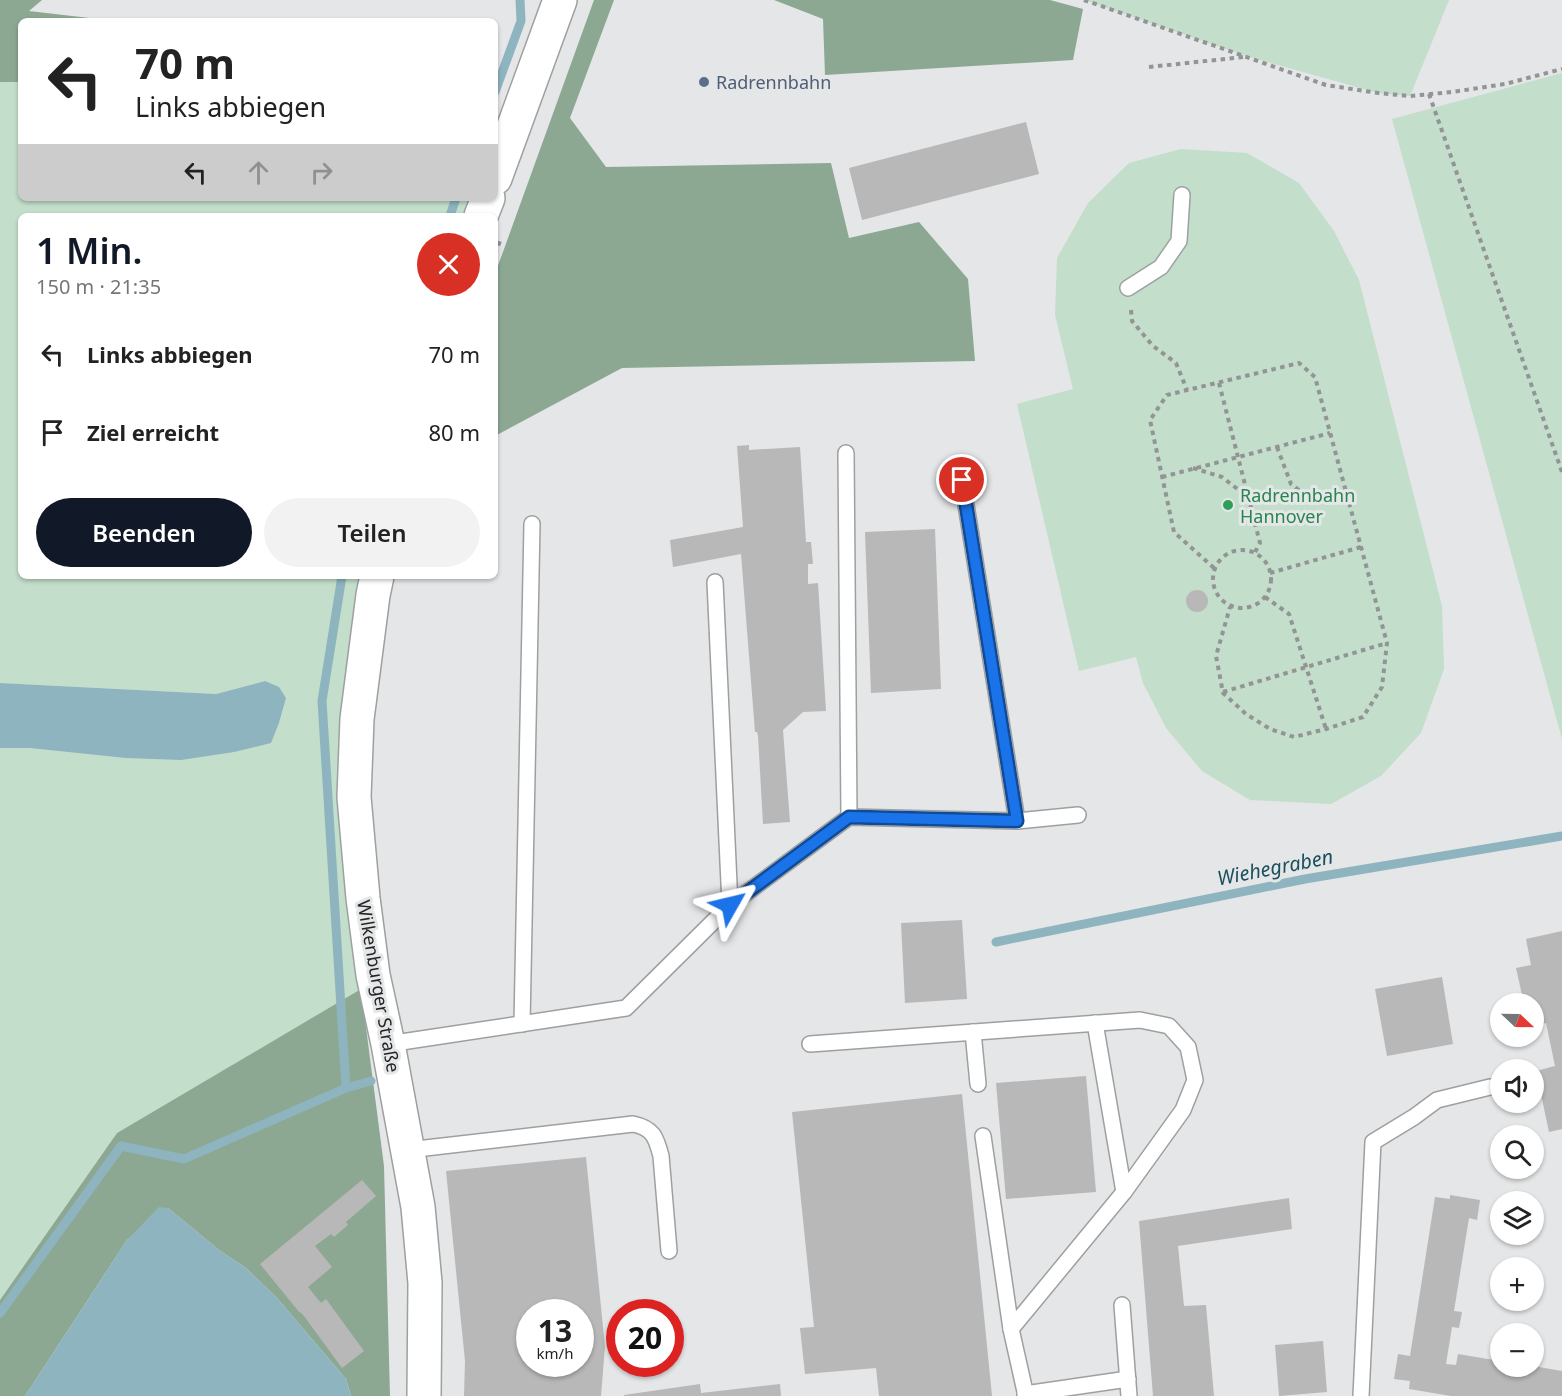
<!DOCTYPE html>
<html lang="de">
<meta charset="utf-8">
<style>
:root{--surface:#fff;--page:#f2f2f2;--text:#222;--muted:#767676;--accent:#111827}
body{margin:0;font-family:"Noto Sans",sans-serif;background:var(--page);color:var(--text);height:100vh;display:flex;flex-direction:column;font-size:22px;white-space:nowrap}
*{box-sizing:border-box;margin:0}
p{font-size:20px;color:var(--muted)}
.icon{flex:none;width:33px;height:33px;fill:none;stroke:currentColor;stroke-width:2;stroke-linecap:round;stroke-linejoin:round}
.map{position:relative;flex:1;overflow:hidden}
.details{position:absolute;left:18px;top:213px;width:480px;height:366px;display:flex;flex-direction:column;background:var(--surface);border-radius:9px;box-shadow:0 2px 4px #0004}
.details>*{flex:none}
.top-card{position:absolute;left:18px;top:18px;width:480px;height:183px;border-radius:9px;box-shadow:0 2px 4px #0004;background:#fff;color:var(--text);overflow:hidden}
.needle{width:39px;rotate:112deg}
.buttons{position:absolute;left:1490px;top:993px;display:grid;gap:12px}
.buttons a{display:grid;place-items:center;width:54px;height:54px;border-radius:50%;background:var(--surface);box-shadow:0 2px 4px #0004;font-size:30px}
.speed{position:absolute;left:516px;top:1299px;display:flex;gap:12px;font-size:30px;font-weight:700;text-align:center}
.speed>*{display:grid;place-content:center;width:78px;height:78px;border-radius:50%;background:var(--surface);box-shadow:0 2px 4px #0004;line-height:1}
.speed small{font-size:15px;font-weight:400}
.speed .limit{border:9px solid #d22;background:#fff;color:#111}
.pin{position:absolute;display:grid;place-items:center;width:51px;height:51px;color:#fff;margin:-26px;border:3px solid #fff;border-radius:50%;box-shadow:0 2px 6px #0007}
.me{position:absolute;width:66px;margin:-33px;rotate:53deg;stroke-linejoin:round;filter:drop-shadow(0 0 4px #0008)}
.turn{display:flex;align-items:center;gap:21px;height:126px;padding:0 18px;font-size:27px}
.turn .icon{width:78px;height:78px;stroke-width:2.5}
.turn b{display:block;font-size:42px;line-height:51px}
.lanes{display:flex;align-items:center;height:57px;padding:0 18px;background:#0003;justify-content:center;gap:30px;direction:ltr}
.lanes .off{opacity:.35}
.round{display:grid;place-items:center;flex:none;width:63px;height:63px;border-radius:32px;background:var(--page)}
.summary{display:flex;align-items:center;justify-content:space-between;height:102px;padding:0 18px}
h1{font-size:36px;font-weight:600;line-height:45px;color:var(--accent)}
.button{display:flex;gap:12px;margin-top:auto;padding:12px 18px}
.button a{flex:1;height:69px;border-radius:36px;background:var(--accent);color:#fff;font-size:24px;font-weight:600;line-height:69px;text-align:center}
.button a+a{background:var(--page);color:var(--text)}
ul{padding:0;list-style:none}
li{display:flex;align-items:center;gap:18px;height:78px;padding:0 18px}
li div{flex:1}
li b{display:block;font-size:22px}
li em{font-style:normal}
.map>svg:first-child{display:block}
.green{fill:#c3deca}
.forest{fill:#8ca893}
.water{fill:#8eb4c0}
.lines{fill:none;stroke-linecap:round;stroke-linejoin:round}
.stream{stroke:#8eb4c0;stroke-width:9}
.building{fill:#b9b8b8;fill-rule:evenodd}
.service-casing{stroke:#9ea0a0;stroke-width:18}
.secondary-casing{stroke:#9ea0a0;stroke-width:36}
.path{stroke:#939495;stroke-width:4;stroke-dasharray:4.5 4.5;stroke-linecap:butt}
.service{stroke:#fff;stroke-width:15}
.secondary{stroke:#fff;stroke-width:33}
.route-casing{stroke:#114b97;stroke-width:15}
.route{stroke:#1a73e8;stroke-width:10}
.service-dot{fill:#5c6f8a;stroke:#e4e6e7;stroke-width:2}
.leisure-dot{fill:#2e9e5b;stroke:#e4e6e7;stroke-width:2}
.labels{text-anchor:middle;dominant-baseline:central;stroke-width:6;stroke-linejoin:round;paint-order:stroke}
.service-label{font-size:18px;fill:#4e5e75;stroke:#e4e6e7;text-anchor:start}
.leisure-label{font-size:18px;fill:#27864d;stroke:#e4e6e7;text-anchor:start}
.street-label{font-size:18px;fill:#242425;stroke:#e4e6e7}
.water-label{font-size:20px;font-style:italic;fill:#1b4f5d;stroke:#e4e6e7}
</style>
<div class="map">
<svg width="1562" height="1396" viewBox="0 0 1562 1396">
<rect width="100%" height="100%" fill="#e4e6e7"/>
<g class="green">
<polygon points="1084,0 1449,0 1410,96 1378,93 1246,56"/>
<polygon points="1562,73 1562,739 1392,119"/>
<polygon points="0,82 21,82 21,198 488,198 481,216 21,216 21,576 377,576 361,989 117,1133 0,1300 0,748 271,742 279,723 286,698 265,681 216,694 0,683"/>
<polygon points="1181,149 1247,153 1299,183 1334,231 1359,280 1442,606 1444,669 1421,733 1381,776 1331,804 1250,800 1202,771 1166,728 1143,683 1136,657 1079,671 1017,404 1073,389 1055,315 1057,258 1088,203 1129,163"/>
</g>
<g class="forest">
<polygon points="0,0 42,0 29,11 115,21 21,21 21,82 0,82"/>
<polygon points="594,0 614,0 570,118 606,167 831,163 849,238 919,222 968,279 975,361 622,368 495,436 495,274"/>
<polygon points="774,0 1050,0 1083,9 1073,60 825,75 823,19"/>
<polygon points="361,989 384,1166 390,1396 351,1396 346,1379 277,1298 246,1268 219,1250 168,1208 127,1240 25,1396 0,1396 0,1300 117,1133"/>
</g>
<g class="water">
<polygon points="265,681 279,687 286,698 279,723 271,743 234,752 181,760 126,758 30,748 0,748 0,683 216,694"/>
<polygon points="159,1207 168,1208 219,1250 246,1268 277,1298 346,1379 351,1396 25,1396 127,1240"/>
</g>
<g class="lines">
<g class="stream">
<polyline points="495,92 521,21 520,0"/>
<polyline points="450,216 456,198"/>
<polyline points="342,576 322,701 346,1088"/>
<polyline points="996,942 1305,879 1562,836"/>
<polyline points="0,1313 121,1146 184,1159 346,1088 371,1081"/>
</g>
</g>
<g class="building">
<polygon points="1026,122 1039,174 862,220 849,168"/>
<polygon points="749,445 749,450 800,447 806,542 811,542 813,564 808,564 808,584 818,583 826,711 803,712 783,730 790,822 763,824 758,736 757,732 755,732 741,554 673,567 670,540 743,527 737,446"/>
<polygon points="935,529 941,689 871,693 865,532"/>
<circle cx="1197" cy="601" r="11"/>
<polygon points="962,920 967,999 905,1003 901,923"/>
<polygon points="1562,931 1562,1129 1549,1132 1536,1071 1555,1066 1546,1023 1533,1026 1533,1004 1524,1004 1516,968 1531,965 1526,939"/>
<polygon points="1442,977 1453,1044 1387,1056 1375,989"/>
<polygon points="1086,1076 1096,1192 1006,1199 996,1083"/>
<polygon points="962,1094 992,1396 879,1396 876,1368 805,1374 800,1328 814,1327 792,1112"/>
<path d="M 586,1157 L 605,1347 L 601,1396 L 464,1396 L 465,1361 L 446,1171 ZM 530,1312 L 580,1312 L 580,1364 L 530,1364 Z"/>
<polygon points="362,1180 376,1196 346,1222 348,1225 334,1237 331,1234 315,1246 332,1267 308,1287 321,1303 326,1299 364,1351 342,1368 304,1316 300,1312 300,1313 260,1264"/>
<polygon points="1450,1195 1480,1200 1477,1220 1469,1218 1454,1311 1462,1312 1459,1328 1452,1327 1446,1364 1456,1365 1458,1354 1500,1361 1500,1366 1533,1366 1562,1371 1562,1396 1451,1396 1409,1389 1410,1381 1394,1379 1398,1354 1410,1356 1435,1197 1450,1199"/>
<polygon points="1289,1198 1292,1229 1178,1246 1184,1306 1206,1305 1214,1396 1153,1396 1139,1221"/>
<polygon points="1323,1341 1327,1392 1279,1396 1275,1345"/>
<polygon points="700,1384 701,1393 780,1384 781,1396 624,1396 624,1395"/>
</g>
<g class="lines">
<g class="service-casing">
<g id="service">
<polyline points="1128,288 1161,267 1179,241 1182,195"/>
<polyline points="846,453 849,817"/>
<polyline points="962,480 1017,821"/>
<polyline points="715,582 730,905"/>
<polyline points="1095,1023 1124,1192"/>
<polyline points="522,1024 532,524"/>
<polyline points="973,1032 978,1084"/>
<polyline points="388,1044 626,1008 730,905 849,817 1017,821 1078,815"/>
<polyline points="810,1044 1140,1020 1169,1026 1188,1047 1195,1080 1183,1110 1124,1192 1011,1329"/>
<polyline points="983,1136 1011,1329 1026,1396"/>
<path d="M 408,1150 L 633,1124 C 653,1128 656,1137 661,1156 L 669,1251"/>
<polyline points="1122,1305 1129,1396"/>
<polyline points="1025,1394 1128,1379"/>
<polyline points="1361,1396 1373,1142 1414,1117 1437,1100 1490,1087"/>
</g>
</g>
<g class="secondary-casing">
<g id="secondary">
<polyline points="495,178 560,0"/>
<polyline points="481,216 488,198"/>
<polyline points="377,576 373,595 357,719 354,797 363,898 373,975 388,1044 418,1207 425,1283 424,1396"/>
</g>
</g>
<g class="path">
<polyline points="1084,0 1326,85 1378,93 1410,96 1452,92 1505,84 1562,69"/>
<polyline points="1149,67 1244,57"/>
<polyline points="1429,94 1562,472"/>
<polyline points="495,254 500,241"/>
<polyline points="1131,310 1132,321 1153,346 1176,363 1187,390"/>
<polyline points="1219,383 1260,543 1254,554"/>
<polyline points="1277,447 1291,484 1309,498 1346,490"/>
<polyline points="1193,468 1222,477 1249,498"/>
<polyline points="1162,477 1330,433"/>
<circle cx="1242" cy="579" r="29"/>
<polyline points="1214,568 1174,532 1150,420 1167,395 1299,363 1315,377 1387,643 1382,687 1363,717 1326,729 1294,737 1270,729 1246,714 1223,693 1216,656 1230,607"/>
<polyline points="1270,573 1361,547"/>
<polyline points="1265,597 1289,614 1326,729"/>
<polyline points="1223,692 1387,643"/>
</g>
<use href="#service" class="service"/>
<use href="#secondary" class="secondary"/>
</g>
<g class="lines">
<g class="route-casing">
<polyline id="route" points="730,905 849,817 1017,821 962,480"/>
</g>
<use href="#route" class="route"/>
</g>
<circle class="service-dot" cx="704" cy="82" r="6"/>
<circle class="leisure-dot" cx="1228" cy="505" r="6"/>
<g class="labels">
<g class="service-label">
<text x="716" y="82">Radrennbahn</text>
</g>
<g class="leisure-label">
<text x="1240" y="495">Radrennbahn<tspan x="1240" dy="21">Hannover</tspan></text>
</g>
<g class="street-label">
<text transform="translate(379 986) rotate(80)">Wilkenburger Straße</text>
</g>
<g class="water-label">
<text transform="translate(1275 867) rotate(-11)">Wiehegraben</text>
</g>
</g>
</svg>
<div class="buttons">
<a><svg class="needle" viewBox="-14 -14 28 28"><path d="M0-13l5 13h-10z" fill="#e53935"/><path d="M0 13l5-13h-10z" fill="#767676"/></svg></a>
<a><svg class="icon" aria-label="sound" viewBox="0 0 24 24"><path d="M4 9h4l5-4v14l-5-4H4zM17 9q2 3 0 6"/></svg></a>
<a><svg class="icon" aria-label="search" viewBox="0 0 24 24"><circle cx="10" cy="10" r="6"/><path d="M15 15l6 6"/></svg></a>
<a><svg class="icon" aria-label="layers" viewBox="0 0 24 24"><path d="M12 4l9 5-9 5-9-5zM3 14l9 5 9-5"/></svg></a>
<a>+</a>
<a>−</a>
</div>
<div class="speed"><div>13<small>km/h</small></div><div class="limit">20</div></div>
<div class="pin" style="left:962px;top:480px;background:#d93025"><svg class="icon" aria-label="arrive" viewBox="0 0 24 24"><path d="M6 21V4h12l-3 4 3 4H6"/></svg></div>
<svg class="me" style="left:730px;top:905px" viewBox="-20 -20 40 40"><path d="M0-17L14 15 0 8-14 15z" fill="#1a73e8" stroke="#fff" stroke-width="4"/></svg>
<div class="top-card">
<div class="turn"><svg class="icon" aria-label="left" viewBox="0 0 24 24"><path d="M17 20v-9H6M10 6l-5 5 5 5"/></svg><div><b>70 m</b>Links abbiegen</div></div>
<div class="lanes"><svg class="icon" aria-label="left" viewBox="0 0 24 24"><path d="M17 20v-9H6M10 6l-5 5 5 5"/></svg><svg class="icon off" aria-label="ahead" viewBox="0 0 24 24"><path d="M12 20V5M6 11l6-6 6 6"/></svg><svg class="icon off" aria-label="right" viewBox="0 0 24 24"><path d="M7 20v-9h11M14 6l5 5-5 5"/></svg></div>
</div>
<section class="details">
<div class="summary"><div><h1>1 Min.</h1><p>150 m · 21:35</p></div><a class="round" style="background:#d93025;color:#fff"><svg class="icon" aria-label="close" viewBox="0 0 24 24"><path d="M6 6l12 12M18 6L6 18"/></svg></a></div>
<ul>
<li><svg class="icon" aria-label="left" viewBox="0 0 24 24"><path d="M17 20v-9H6M10 6l-5 5 5 5"/></svg><div><b>Links abbiegen</b></div><em>70 m</em></li>
<li><svg class="icon" aria-label="arrive" viewBox="0 0 24 24"><path d="M6 21V4h12l-3 4 3 4H6"/></svg><div><b>Ziel erreicht</b></div><em>80 m</em></li>
</ul>
<div class="button"><a>Beenden</a><a>Teilen</a></div>
</section>
</div>
